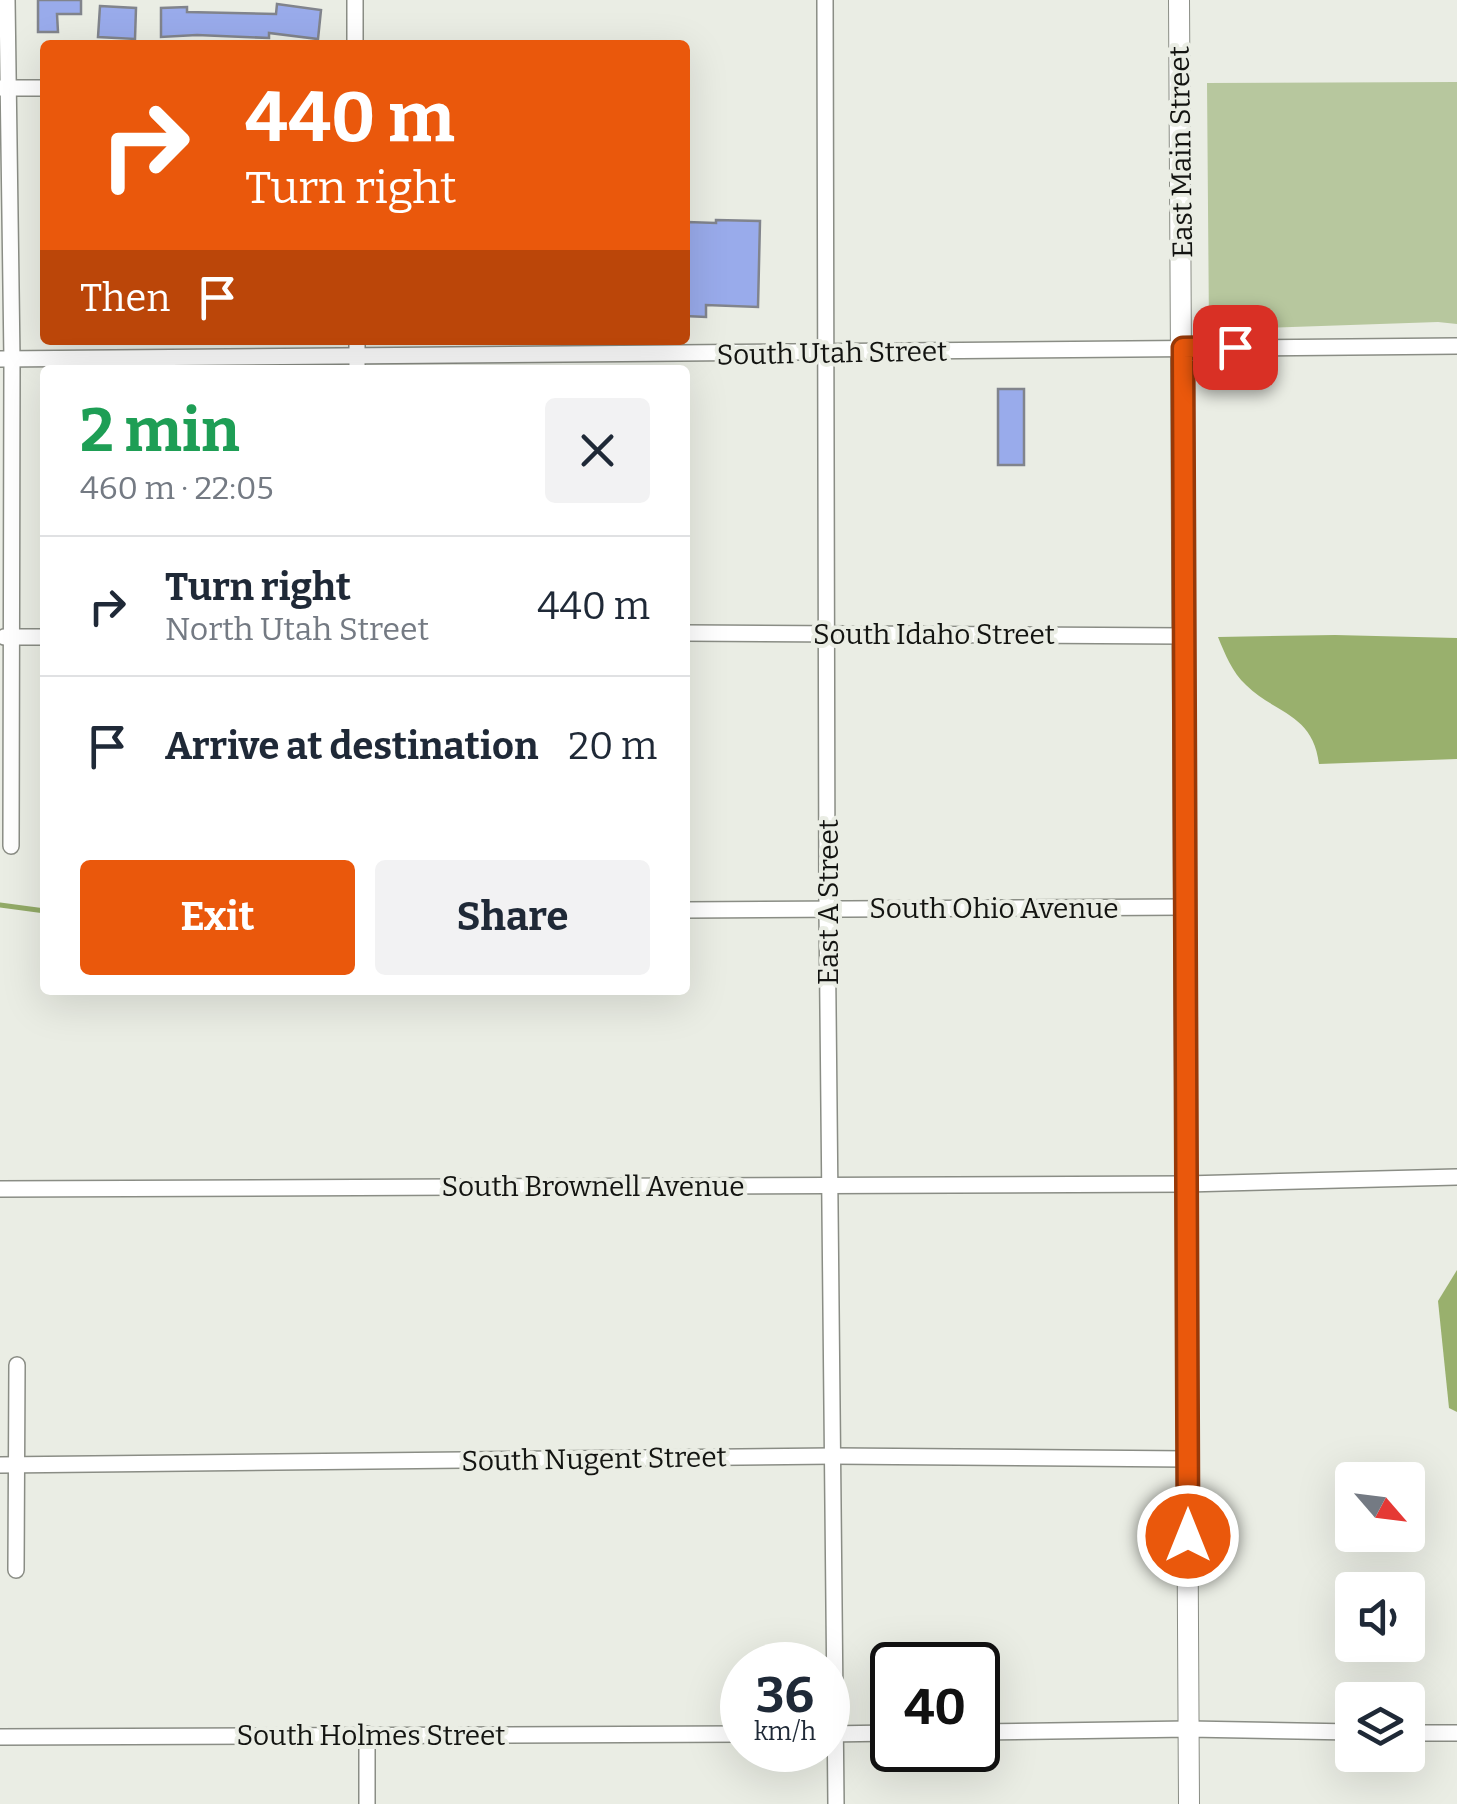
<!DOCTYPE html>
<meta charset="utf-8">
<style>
:root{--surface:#fff;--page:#f2f2f3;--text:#1f2937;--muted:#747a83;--line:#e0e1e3;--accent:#ea580c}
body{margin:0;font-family:Bitter,serif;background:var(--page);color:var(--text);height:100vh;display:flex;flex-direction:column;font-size:38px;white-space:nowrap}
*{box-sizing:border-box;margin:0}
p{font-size:32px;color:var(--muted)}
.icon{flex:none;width:55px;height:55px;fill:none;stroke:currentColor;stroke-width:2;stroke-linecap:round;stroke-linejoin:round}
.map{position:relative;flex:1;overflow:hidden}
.drawer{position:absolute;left:40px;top:365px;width:650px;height:630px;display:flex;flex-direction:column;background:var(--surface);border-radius:10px;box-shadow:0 10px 40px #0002}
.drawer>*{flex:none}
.top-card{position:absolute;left:40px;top:40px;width:650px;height:305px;border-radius:10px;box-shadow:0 10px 40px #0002;background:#ea580c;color:#fff;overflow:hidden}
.needle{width:65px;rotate:118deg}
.buttons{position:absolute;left:1335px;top:1462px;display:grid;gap:20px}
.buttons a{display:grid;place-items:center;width:90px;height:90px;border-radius:10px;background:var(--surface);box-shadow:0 10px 40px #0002;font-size:50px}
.speed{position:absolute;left:720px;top:1642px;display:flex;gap:20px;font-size:50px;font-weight:700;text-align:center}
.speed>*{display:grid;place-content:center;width:130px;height:130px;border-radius:50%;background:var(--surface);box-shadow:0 10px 40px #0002;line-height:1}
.speed small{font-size:25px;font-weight:400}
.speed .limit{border:5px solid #111;border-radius:15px;background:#fff;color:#111}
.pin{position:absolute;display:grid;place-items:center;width:85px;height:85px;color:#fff;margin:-42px;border-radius:20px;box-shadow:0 5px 15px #0006}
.me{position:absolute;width:110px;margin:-55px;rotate:0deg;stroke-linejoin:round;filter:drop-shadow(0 0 8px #0008)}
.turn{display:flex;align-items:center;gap:35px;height:210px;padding:0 40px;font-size:45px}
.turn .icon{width:130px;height:130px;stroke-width:2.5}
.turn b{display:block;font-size:70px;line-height:85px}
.then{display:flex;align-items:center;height:95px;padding:0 40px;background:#0003;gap:20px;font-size:38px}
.round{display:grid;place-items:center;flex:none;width:105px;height:105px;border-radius:10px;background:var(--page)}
.head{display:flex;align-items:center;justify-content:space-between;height:170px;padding:0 40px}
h1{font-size:60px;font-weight:700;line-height:75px;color:#1e9e55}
.cta{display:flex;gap:20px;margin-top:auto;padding:20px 40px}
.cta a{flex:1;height:115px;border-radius:10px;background:var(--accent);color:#fff;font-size:40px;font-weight:700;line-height:115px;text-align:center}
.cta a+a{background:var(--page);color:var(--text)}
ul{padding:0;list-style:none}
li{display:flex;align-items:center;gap:30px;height:140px;padding:0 40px;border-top:2px solid var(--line)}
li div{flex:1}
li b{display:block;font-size:38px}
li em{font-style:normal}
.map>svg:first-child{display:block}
.green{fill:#b7c79e}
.forest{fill:#99b06d}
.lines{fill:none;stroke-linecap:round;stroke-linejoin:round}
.stream{stroke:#92aa67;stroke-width:5}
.building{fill:#99abeb;stroke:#81848c;stroke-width:2.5}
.street-casing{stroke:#8a8d85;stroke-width:18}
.secondary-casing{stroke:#8a8d85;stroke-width:22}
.street{stroke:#fff;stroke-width:15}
.secondary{stroke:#fff;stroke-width:20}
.route-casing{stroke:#983908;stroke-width:25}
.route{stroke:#ea580c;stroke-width:18}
.labels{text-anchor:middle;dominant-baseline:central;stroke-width:8;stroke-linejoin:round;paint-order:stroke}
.street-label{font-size:28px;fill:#131411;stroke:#eaede4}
</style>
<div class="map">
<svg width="1457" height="1804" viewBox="0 0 1457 1804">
<rect width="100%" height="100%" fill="#eaede4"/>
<polygon class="green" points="1457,82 1457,324 1438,322 1209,330 1207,83"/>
<g class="forest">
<path d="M 1335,635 L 1457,638 L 1457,759 L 1319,764 C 1313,713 1275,714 1246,685 C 1232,672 1225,654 1218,637 Z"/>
<polygon points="1457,1270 1457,1412 1449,1408 1438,1301"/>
</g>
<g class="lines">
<polyline class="stream" points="0,905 45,911"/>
</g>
<g class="building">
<polygon points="38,0 81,0 81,14 57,14 58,32 38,32"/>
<polygon points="277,4 321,10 318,39 269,33 269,38 197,35 161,37 161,8 187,7 187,12 276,14"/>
<polygon points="100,6 136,8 135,39 98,37"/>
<polygon points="716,220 760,221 758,307 706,305 706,317 685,316 688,222 716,223"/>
<rect x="998" y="389" width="26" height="76"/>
</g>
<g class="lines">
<g class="street-casing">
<g id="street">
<polyline points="7,0 12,359 11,846"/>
<polyline points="825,0 827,910 836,1804"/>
<polyline points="355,45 355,0"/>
<polyline points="0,88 45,88"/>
<polyline points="0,359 1457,346"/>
<polyline points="357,370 357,340"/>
<polyline points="685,633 1183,636"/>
<polyline points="4,637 45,637"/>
<polyline points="685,910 1184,907"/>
<polyline points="0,1189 1186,1184 1457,1177"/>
<polyline points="0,1465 834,1456 1187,1459"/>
<polyline points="16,1570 17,1365"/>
<polyline points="978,1732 1189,1729 1352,1732"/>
<polyline points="1408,1733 1457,1733"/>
<polyline points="367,1734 367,1804"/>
<polyline points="828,1734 892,1733"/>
<polyline points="0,1737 742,1734"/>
</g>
</g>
<g class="secondary-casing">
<polyline id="secondary" points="1179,0 1189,1804"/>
</g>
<use href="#street" class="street"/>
<use href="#secondary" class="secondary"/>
</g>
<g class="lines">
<g class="route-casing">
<polyline id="route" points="1188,1536 1183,348 1235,347"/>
</g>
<use href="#route" class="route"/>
</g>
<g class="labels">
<g class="street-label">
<text transform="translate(1181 152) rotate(-91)">East Main Street</text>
<text transform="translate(832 353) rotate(-1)">South Utah Street</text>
<text x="934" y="634">South Idaho Street</text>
<text transform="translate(828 902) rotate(-90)">East A Street</text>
<text x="994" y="908">South Ohio Avenue</text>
<text x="593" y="1186">South Brownell Avenue</text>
<text transform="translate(594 1459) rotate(-1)">South Nugent Street</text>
<text x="371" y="1735">South Holmes Street</text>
</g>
</g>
</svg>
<div class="buttons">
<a><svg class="needle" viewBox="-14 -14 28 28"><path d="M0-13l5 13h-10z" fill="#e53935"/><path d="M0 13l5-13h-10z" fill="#747a83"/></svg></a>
<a><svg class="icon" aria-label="sound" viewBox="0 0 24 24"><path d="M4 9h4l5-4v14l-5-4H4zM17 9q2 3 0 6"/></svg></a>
<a><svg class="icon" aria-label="layers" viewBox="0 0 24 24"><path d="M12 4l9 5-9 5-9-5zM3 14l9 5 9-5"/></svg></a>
</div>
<div class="speed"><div>36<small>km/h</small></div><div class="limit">40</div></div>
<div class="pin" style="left:1235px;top:347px;background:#d93025"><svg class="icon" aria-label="arrive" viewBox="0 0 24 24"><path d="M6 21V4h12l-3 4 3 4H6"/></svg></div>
<svg class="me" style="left:1188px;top:1536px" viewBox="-20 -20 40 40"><circle r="17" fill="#ea580c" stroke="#fff" stroke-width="3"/><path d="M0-11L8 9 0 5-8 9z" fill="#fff"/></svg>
<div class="top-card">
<div class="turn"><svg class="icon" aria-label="right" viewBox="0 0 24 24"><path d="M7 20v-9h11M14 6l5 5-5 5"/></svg><div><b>440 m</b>Turn right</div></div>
<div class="then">Then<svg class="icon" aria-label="arrive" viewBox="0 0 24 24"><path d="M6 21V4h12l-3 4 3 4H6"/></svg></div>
</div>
<section class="drawer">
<div class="head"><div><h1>2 min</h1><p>460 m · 22:05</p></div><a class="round"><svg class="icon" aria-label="close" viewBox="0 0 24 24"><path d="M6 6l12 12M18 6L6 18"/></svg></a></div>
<ul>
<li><svg class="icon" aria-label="right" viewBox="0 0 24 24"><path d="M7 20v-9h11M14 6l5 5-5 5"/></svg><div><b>Turn right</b><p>North Utah Street</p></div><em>440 m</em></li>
<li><svg class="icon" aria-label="arrive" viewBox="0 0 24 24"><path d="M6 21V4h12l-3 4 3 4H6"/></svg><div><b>Arrive at destination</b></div><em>20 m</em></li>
</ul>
<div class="cta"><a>Exit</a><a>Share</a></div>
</section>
</div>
